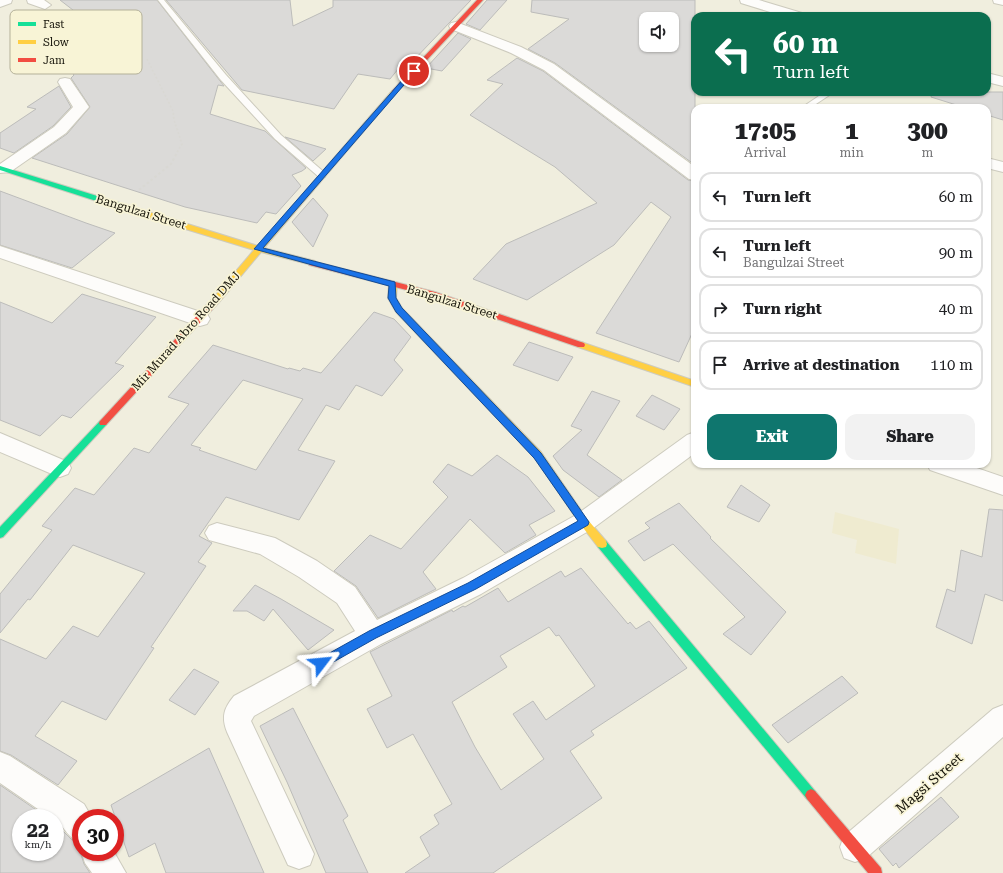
<!DOCTYPE html>
<style>
:root{--surface:#fff;--page:#f2f2f2;--text:#202124;--muted:#757577;--line:#e0e0e0;--accent:#0f766e}
body{margin:0;font-family:"Roboto Serif",serif;background:var(--page);color:var(--text);height:100vh;display:flex;flex-direction:column;font-size:15px;white-space:nowrap}
*{box-sizing:border-box;margin:0}
p{font-size:13px;color:var(--muted)}
.icon{flex:none;width:22px;height:22px;fill:none;stroke:currentColor;stroke-width:2;stroke-linecap:round;stroke-linejoin:round}
.map{position:relative;flex:1;overflow:hidden}
.details{position:absolute;left:691px;top:104px;width:300px;height:364px;display:flex;flex-direction:column;background:var(--surface);border-radius:12px;box-shadow:0 1px 3px #0004}
.details>*{flex:none}
.top-card{position:absolute;left:691px;top:12px;width:300px;height:84px;border-radius:12px;box-shadow:0 1px 3px #0004;background:#0b6e4f;color:#fff;overflow:hidden}
.tools{position:absolute;left:639px;top:12px;display:grid;gap:8px}
.tools a{display:grid;place-items:center;width:40px;height:40px;border-radius:8px;background:var(--surface);box-shadow:0 1px 3px #0004;font-size:20px}
.speed{position:absolute;left:12px;top:809px;display:flex;gap:8px;font-size:20px;font-weight:700;text-align:center}
.speed>*{display:grid;place-content:center;width:52px;height:52px;border-radius:50%;background:var(--surface);box-shadow:0 1px 3px #0004;line-height:1}
.speed small{font-size:10px;font-weight:400}
.speed .limit{border:6px solid #d22;background:#fff;color:#111}
.pin{position:absolute;display:grid;place-items:center;width:34px;height:34px;color:#fff;margin:-17px;border:2px solid #fff;border-radius:50%;box-shadow:0 1px 4px #0007}
.me{position:absolute;width:44px;margin:-22px;rotate:61deg;stroke-linejoin:round;filter:drop-shadow(0 0 3px #0008)}
.turn{display:flex;align-items:center;gap:14px;height:84px;padding:0 16px;font-size:18px}
.turn .icon{width:52px;height:52px;stroke-width:2.5}
.turn b{display:block;font-size:28px;line-height:34px}
.eta{display:flex;justify-content:space-evenly;align-items:center;height:68px;text-align:center}
.eta b{font-size:24px;font-weight:800;line-height:28px}
.button{display:flex;gap:8px;margin-top:auto;padding:8px 16px}
.button a{flex:1;height:46px;border-radius:12px;background:var(--accent);color:#fff;font-size:16px;font-weight:800;line-height:46px;text-align:center}
.button a+a{background:var(--page);color:var(--text)}
ul{padding:0;list-style:none}
li{display:flex;align-items:center;gap:12px;height:50px;margin:0 8px 6px;padding:0 8px;border:2px solid var(--line);border-radius:12px}
li div{flex:1}
li b{display:block;font-size:15px}
li em{font-style:normal}
.map>svg:first-child{display:block}
.built{fill:#efebd0}
.building{fill:#dbdad8;stroke:#bcbcba;fill-rule:evenodd}
.lines{fill:none;stroke-linecap:round;stroke-linejoin:round}
.lane-casing{stroke:#cdcbbe;stroke-width:2}
.street-casing{stroke:#cdcbbe;stroke-width:2}
.fast-casing{stroke:#cdcbbe;stroke-width:2}
.slow-casing{stroke:#cdcbbe;stroke-width:2}
.jam-casing{stroke:#cdcbbe;stroke-width:2}
.path-far1{stroke:#d9d8d3;stroke-width:1.5;stroke-dasharray:2 2;stroke-linecap:butt}
.path{stroke:#d9d8d3;stroke-width:2;stroke-dasharray:2.5 2.5;stroke-linecap:butt}
.lane{fill:#fdfcfa;fill-rule:evenodd}
.street{fill:#fdfcfa;fill-rule:evenodd}
.fast{fill:#16e098;fill-rule:evenodd}
.slow{fill:#ffcf43;fill-rule:evenodd}
.jam{fill:#f24e42;fill-rule:evenodd}
.route{fill:#1a73e8;stroke:#114b97}
.labels{text-anchor:middle;dominant-baseline:central;stroke-width:3.5;stroke-linejoin:round;paint-order:stroke}
.street-label{font-size:12px;fill:#16140a;stroke:#f8f4d6}
.near-street-label{font-size:14px;fill:#16140a;stroke:#f8f4d6}
.key{fill:#f8f4d6;stroke:#b4b199;stroke-width:1}
.key-label{font-size:11px;fill:#16140a}
</style>
<div class="map">
<svg width="1003" height="873" viewBox="0 0 1003 873">
<rect width="100%" height="100%" fill="#f0eede"/>
<polygon class="built" points="835,512 899,529 896,564 855,553 857,540 832,533"/>
<g class="building">
<polygon points="60,0 157,0 224,86 218,85 210,114 265,131 306,168 302,171 292,175 301,186 276,214 266,212 257,223 185,207 32,158 67,134 90,107 71,78 74,75 68,67 107,47 104,46 113,41"/>
<polygon points="166,0 290,0 293,26 333,7 333,0 471,0 410,64 403,63 390,79 358,74 334,109 242,90"/>
<polygon points="487,0 507,0 480,30 466,24"/>
<path d="M 532,0 L 695,0 L 695,165 L 555,63 L 528,49 L 569,19 L 531,12 ZM 646,19 L 672,19 L 672,45 L 646,45 Z"/>
<polygon points="458,33 471,39 442,71 426,68"/>
<polygon points="517,58 543,71 688,180 695,181 695,327 679,362 596,333 671,217 651,202 614,245 527,300 473,279 506,244 597,203 555,167 470,115 503,84 487,80"/>
<polygon points="59,86 71,107 53,126 14,153 0,148 0,133 36,109 27,107"/>
<polygon points="932,92 1003,92 1003,120 987,115 987,108 966,108 931,97"/>
<polygon points="285,137 326,149 313,161"/>
<polygon points="0,191 86,223 115,233 72,268 0,245"/>
<polygon points="313,198 328,215 313,247 292,222"/>
<polygon points="82,294 156,317 115,363 124,366 71,418 62,415 40,436 0,420 0,302 52,323"/>
<path d="M 374,312 L 394,319 L 411,337 L 394,360 L 403,370 L 382,396 L 356,385 L 339,410 L 326,405 L 298,450 L 335,461 L 299,520 L 226,497 L 199,536 L 212,543 L 198,562 L 206,566 L 151,647 L 154,648 L 106,720 L 62,701 L 35,736 L 77,761 L 58,785 L 11,755 L 0,751 L 0,639 L 46,659 L 73,626 L 98,637 L 145,573 L 73,545 L 30,600 L 28,599 L 0,633 L 0,594 L 52,530 L 42,526 L 75,488 L 94,495 L 134,448 L 149,453 L 189,404 L 168,397 L 213,345 L 288,369 L 289,368 L 300,371 L 303,368 L 321,373 ZM 243,380 L 303,399 L 256,470 L 199,450 L 201,448 L 191,445 Z"/>
<polygon points="529,342 573,357 558,381 513,365"/>
<polygon points="592,391 620,401 587,455 622,480 599,497 563,470 553,456 582,430 571,426"/>
<polygon points="652,395 680,409 664,430 636,416"/>
<polygon points="497,455 528,477 555,511 529,525 536,535 505,553 470,519 423,572 436,589 378,618 356,586 334,571 370,535 401,549 448,497 433,482 448,464 472,476"/>
<polygon points="741,485 770,505 759,522 727,507"/>
<polygon points="679,503 711,537 710,538 786,612 751,655 723,634 745,617 673,544 644,561 628,541 650,528 645,523"/>
<polygon points="989,509 1003,510 1003,601 985,594 972,644 936,627 947,589 955,592 961,550 982,557"/>
<path d="M 581,568 L 628,624 L 630,622 L 636,629 L 649,621 L 687,668 L 591,731 L 594,735 L 570,751 L 602,798 L 493,873 L 405,873 L 430,856 L 420,837 L 439,824 L 434,815 L 452,804 L 413,734 L 387,748 L 367,709 L 392,696 L 370,652 L 452,610 L 453,612 L 463,606 L 465,607 L 498,588 L 508,602 L 561,571 L 565,577 ZM 549,627 L 556,636 L 559,635 L 595,686 L 546,720 L 533,701 L 513,714 L 544,759 L 501,790 L 475,747 L 452,702 L 507,667 L 500,656 Z"/>
<polygon points="255,585 281,599 334,630 308,650 273,609 264,621 247,611 233,611"/>
<polygon points="194,669 219,682 195,715 169,700"/>
<polygon points="842,676 858,693 788,743 772,725"/>
<polygon points="293,708 348,816 343,820 368,873 326,873 287,782 260,726"/>
<polygon points="209,748 264,873 166,873 155,843 129,857 111,805"/>
<polygon points="0,785 48,818 21,818 21,852 55,852 55,823 71,839 81,844 80,851 84,864 90,873 0,873"/>
<polygon points="941,797 959,817 899,868 896,863 893,866 879,849"/>
</g>
<g class="lines">
<g class="lane-casing">
<g id="lane">
<polygon points="158,0 164,0 226,75 281,135 325,173 325,177 319,177 275,139 220,79"/>
<polygon points="825,92 834,92 810,108 801,108"/>
</g>
</g>
<g class="street-casing">
<g id="street">
<polygon points="0,0 12,0 11,3 0,7"/>
<polygon points="27,0 44,0 51,5 45,9 28,3"/>
<polygon points="740,0 759,0 802,13 804,16 783,16 741,3"/>
<polygon points="993,0 1003,0 1003,5 994,3"/>
<polygon points="456,22 521,47 554,64 695,167 695,180 689,179 544,70 511,53 451,29 449,26 451,23"/>
<polygon points="987,73 1003,77 1003,86 987,82"/>
<polygon points="65,78 70,79 89,107 66,133 10,172 0,173 0,164 54,127 73,107 58,82 60,79"/>
<polygon points="987,158 1003,162 1003,172 987,168"/>
<polygon points="0,246 207,314 210,319 207,324 200,326 193,324 0,258"/>
<path d="M 695,432 L 695,453 L 592,529 L 481,594 L 381,644 L 254,716 L 251,721 L 314,854 L 310,865 L 299,869 L 288,865 L 227,732 C 221,717 224,708 234,696 L 355,631 L 337,603 L 299,577 L 260,554 L 209,540 L 205,533 L 209,526 L 217,523 L 275,538 L 317,561 L 355,587 L 377,620 L 463,578 L 576,515 L 687,435 Z"/>
<polygon points="0,433 68,462 71,468 68,474 60,477 52,474 0,452"/>
<polygon points="927,464 965,464 1003,477 1003,495 930,470"/>
<polygon points="1003,705 1003,737 866,858 855,862 844,858 840,847 844,836 993,709"/>
<path d="M 0,752 L 10,756 L 84,804 L 92,818 L 81,818 L 81,843 C 65,836 68,829 55,821 L 55,818 L 51,818 L 0,783 Z"/>
<polygon points="81,851 114,852 126,873 92,873 85,863"/>
</g>
</g>
<g class="fast-casing">
<g id="fast">
<polygon points="0,166 149,212 150,214 149,216 143,216 0,170"/>
<polygon points="103,420 107,423 106,425 3,537 0,538 0,527 100,421"/>
<polygon points="602,540 606,541 815,791 817,795 815,799 811,801 807,799 598,547 597,544 598,541"/>
</g>
</g>
<g class="slow-casing">
<g id="slow">
<polygon points="392,91 397,92 264,248 315,261 315,265 312,265 261,252 220,301 214,301 213,299 214,297 254,250 143,216 142,214 143,212 149,212 258,246"/>
<polygon points="393,281 397,284 396,298 402,308 541,452 587,519 606,541 607,544 606,547 602,548 598,547 581,525 535,458 396,312 388,298 389,284"/>
<polygon points="581,342 695,381 695,387 578,347 577,345 578,343"/>
</g>
</g>
<g class="jam-casing">
<g id="jam">
<polygon points="477,0 483,0 396,93 392,93 392,91"/>
<polygon points="309,261 312,261 435,292 584,343 585,345 584,347 578,347 430,296 309,265"/>
<polygon points="217,296 221,299 220,301 106,425 100,425 99,423 100,421 214,297"/>
<polygon points="811,789 815,791 881,868 882,873 868,873 807,799 805,795 807,791"/>
</g>
</g>
<polyline class="path-far1" points="147,59 173,111 174,120 182,144 177,152"/>
<polyline class="path" points="139,190 171,164 178,151"/>
<use href="#lane" class="lane"/>
<use href="#street" class="street"/>
<use href="#fast" class="fast"/>
<use href="#slow" class="slow"/>
<use href="#jam" class="jam"/>
</g>
<polygon class="route" points="411,70 416,71 263,248 395,282 396,298 402,308 541,453 589,522 588,525 476,589 376,638 321,669 317,667 316,663 317,660 369,631 468,583 578,521 534,458 396,312 388,298 389,286 254,249"/>
<g class="labels">
<g class="street-label">
<text transform="translate(141 212) rotate(17)">Bangulzai Street</text>
<text transform="translate(452 302) rotate(17)">Bangulzai Street</text>
<text transform="translate(186 331) rotate(-48)">Mir Murad Abro Road DMJ</text>
</g>
<g class="near-street-label">
<text transform="translate(929 783) rotate(-41)">Magsi Street</text>
</g>
</g>
<rect x="10" y="10" width="132" height="64" rx="6" class="key"/>
<rect x="18" y="22" width="18" height="4" fill="#16e098"/>
<rect x="18" y="40" width="18" height="4" fill="#ffcf43"/>
<rect x="18" y="58" width="18" height="4" fill="#f24e42"/>
<g class="key-label">
<text x="43" y="28">Fast</text>
<text x="43" y="46">Slow</text>
<text x="43" y="64">Jam</text>
</g>
</svg>
<div class="tools">
<a><svg class="icon" aria-label="sound" viewBox="0 0 24 24"><path d="M4 9h4l5-4v14l-5-4H4zM17 9q2 3 0 6"/></svg></a>
</div>
<div class="speed"><div>22<small>km/h</small></div><div class="limit">30</div></div>
<div class="pin" style="left:414px;top:71px;background:#d93025"><svg class="icon" aria-label="arrive" viewBox="0 0 24 24"><path d="M6 21V4h12l-3 4 3 4H6"/></svg></div>
<svg class="me" style="left:321px;top:663px" viewBox="-20 -20 40 40"><path d="M0-17L14 15 0 8-14 15z" fill="#1a73e8" stroke="#fff" stroke-width="4"/></svg>
<div class="top-card">
<div class="turn"><svg class="icon" aria-label="left" viewBox="0 0 24 24"><path d="M17 20v-9H6M10 6l-5 5 5 5"/></svg><div><b>60 m</b>Turn left</div></div>
</div>
<section class="details">
<div class="eta">
<div><b>17:05</b><p>Arrival</p></div>
<div><b>1</b><p>min</p></div>
<div><b>300</b><p>m</p></div>
</div>
<ul>
<li><svg class="icon" aria-label="left" viewBox="0 0 24 24"><path d="M17 20v-9H6M10 6l-5 5 5 5"/></svg><div><b>Turn left</b></div><em>60 m</em></li>
<li><svg class="icon" aria-label="left" viewBox="0 0 24 24"><path d="M17 20v-9H6M10 6l-5 5 5 5"/></svg><div><b>Turn left</b><p>Bangulzai Street</p></div><em>90 m</em></li>
<li><svg class="icon" aria-label="right" viewBox="0 0 24 24"><path d="M7 20v-9h11M14 6l5 5-5 5"/></svg><div><b>Turn right</b></div><em>40 m</em></li>
<li><svg class="icon" aria-label="arrive" viewBox="0 0 24 24"><path d="M6 21V4h12l-3 4 3 4H6"/></svg><div><b>Arrive at destination</b></div><em>110 m</em></li>
</ul>
<div class="button"><a>Exit</a><a>Share</a></div>
</section>
</div>
